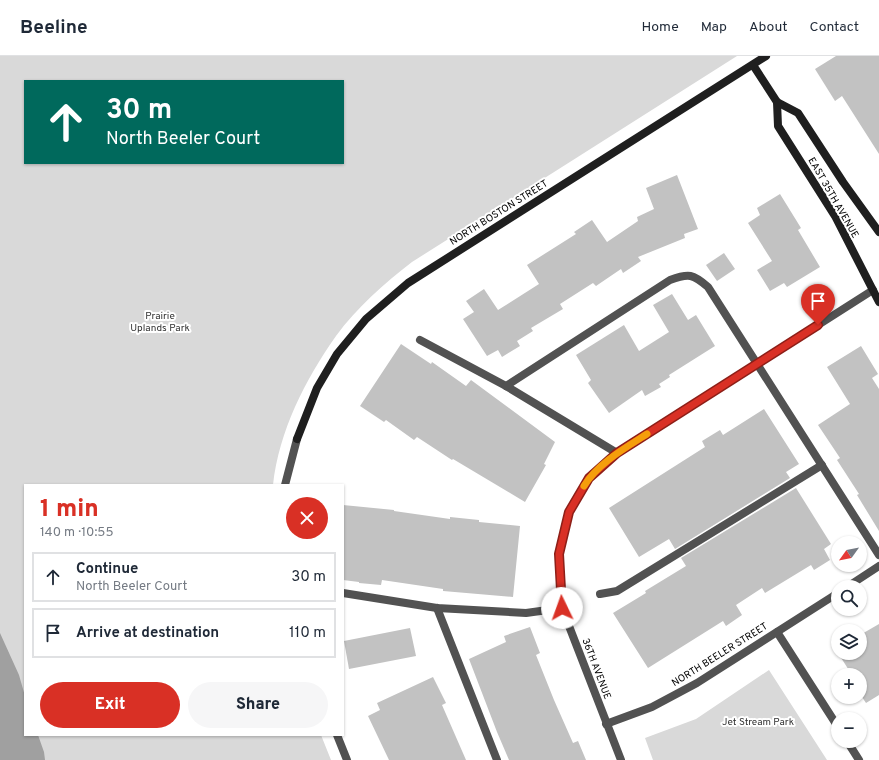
<!DOCTYPE html>
<meta charset="utf-8">
<style>
:root{--surface:#fff;--page:#f6f6f7;--text:#1f2937;--muted:#747a83;--line:#e0e1e3;--accent:#d93025}
body{margin:0;font-family:Overpass,sans-serif;background:var(--page);color:var(--text);height:100vh;display:flex;flex-direction:column;font-size:15px;white-space:nowrap}
*{box-sizing:border-box;margin:0}
p{font-size:13px;color:var(--muted)}
.icon{flex:none;width:22px;height:22px;fill:none;stroke:currentColor;stroke-width:2;stroke-linecap:round;stroke-linejoin:round}
.map{position:relative;flex:1;overflow:hidden}
.sheet{position:absolute;left:24px;top:428px;width:320px;height:252px;display:flex;flex-direction:column;background:var(--surface);border-radius:0px;box-shadow:0 1px 3px #0004}
.sheet>*{flex:none}
.guide{position:absolute;left:24px;top:24px;width:320px;height:84px;border-radius:0px;box-shadow:0 1px 3px #0004;background:#00695c;color:#fff;overflow:hidden}
.needle{width:26px;rotate:237deg}
.buttons{position:absolute;left:831px;top:480px;display:grid;gap:8px}
.buttons a{display:grid;place-items:center;width:36px;height:36px;border-radius:50%;background:var(--surface);box-shadow:0 1px 3px #0004;font-size:20px}
.pin{position:absolute;display:grid;place-items:center;width:34px;height:34px;color:#fff;margin:-41px -17px;border-radius:50% 50% 50% 0;rotate:-45deg;box-shadow:0 0 4px #0007}
.pin .icon{rotate:45deg}
.me{position:absolute;width:44px;margin:-22px;rotate:357deg;stroke-linejoin:round;filter:drop-shadow(0 0 3px #0008)}
.turn{display:flex;align-items:center;gap:14px;height:84px;padding:0 16px;font-size:18px}
.turn .icon{width:52px;height:52px;stroke-width:2.5}
.turn b{display:block;font-size:28px;line-height:34px}
.round{display:grid;place-items:center;flex:none;width:42px;height:42px;border-radius:21px;background:var(--page)}
.summary{display:flex;align-items:center;justify-content:space-between;height:68px;padding:0 16px}
h1{font-size:24px;font-weight:800;line-height:30px;color:var(--accent)}
.primary-button{display:flex;gap:8px;margin-top:auto;padding:8px 16px}
.primary-button a{flex:1;height:46px;border-radius:24px;background:var(--accent);color:#fff;font-size:16px;font-weight:800;line-height:46px;text-align:center}
.primary-button a+a{background:var(--page);color:var(--text)}
ul{padding:0;list-style:none}
li{display:flex;align-items:center;gap:12px;height:50px;margin:0 8px 6px;padding:0 8px;border:2px solid var(--line);border-radius:0px}
li div{flex:1}
li b{display:block;font-size:15px}
li em{font-style:normal}
header{display:flex;align-items:center;gap:24px;box-sizing:border-box;height:56px;padding:0 20px;background:var(--surface);border-bottom:1px solid var(--line)}
header strong{font-size:19px}
nav{display:flex;gap:22px;margin-inline-start:auto;font-size:14px}
.map>svg:first-child{display:block}
.green{fill:#d9d9d9;fill-rule:evenodd}
.water{fill:#a0a0a0}
.building{fill:#c2c2c2}
.lines{fill:none;stroke-linecap:round;stroke-linejoin:round}
.lane{stroke:#525252;stroke-width:8}
.street{stroke:#525252;stroke-width:8}
.secondary{stroke:#1f1f1f;stroke-width:8}
.route-casing{stroke:#8d1f18;stroke-width:10}
.route{stroke:#d93025;stroke-width:7}
.slow{stroke:#f59e0b;stroke-width:7}
.labels{text-anchor:middle;dominant-baseline:central;stroke-width:4;stroke-linejoin:round;paint-order:stroke}
.street-label{font-size:10px;fill:#000;stroke:#fff}
.park-label{font-size:10px;fill:#303030;stroke:#fff}
</style>
<header>
<strong>Beeline</strong>
<nav><a>Home</a><a>Map</a><a>About</a><a>Contact</a></nav>
</header>
<div class="map">
<svg width="879" height="704" viewBox="0 0 879 704">
<rect width="100%" height="100%" fill="#fff"/>
<g class="green">
<path d="M 0,0 L 737,0 L 412,206 C 385,227 357,251 336,280 C 305,324 279,375 273,429 L 25,429 L 25,679 L 321,679 L 331,704 L 0,704 ZM 25,25 L 343,25 L 343,107 L 25,107 Z"/>
<polygon points="769,614 827,704 653,704 645,682 696,663"/>
</g>
<polygon class="water" points="0,577 19,619 25,640 25,679 38,679 44,696 45,704 0,704"/>
<g class="building">
<polygon points="836,0 879,0 879,98 842,40 835,45 815,13"/>
<polygon points="677,119 698,173 684,178 685,182 638,201 641,205 623,217 621,213 596,230 593,227 560,248 563,253 531,272 533,275 517,285 520,290 502,301 498,294 487,300 463,263 474,256 466,245 484,233 498,254 539,228 527,209 576,178 574,176 592,164 607,186 638,165 637,161 654,153 646,132"/>
<polygon points="780,138 801,172 798,174 820,211 787,231 784,227 770,235 757,214 772,205 748,167 760,159 757,152"/>
<polygon points="724,197 735,213 717,225 706,209"/>
<polygon points="672,238 688,264 696,259 715,290 669,319 670,321 659,328 661,331 645,340 642,334 609,357 588,327 591,324 576,299 624,269 639,295 669,276 653,249"/>
<polygon points="401,288 431,308 432,306 466,330 471,324 555,386 544,408 546,409 525,446 453,403 452,404 417,381 414,384 386,364 384,366 360,350"/>
<polygon points="861,290 878,318 872,322 879,333 879,475 857,439 859,438 837,404 840,402 818,369 850,348 827,311"/>
<polygon points="764,353 799,408 786,416 790,422 675,493 669,483 639,501 609,452 705,391 702,385 720,374 723,379"/>
<polygon points="796,432 831,488 824,493 830,504 814,514 811,509 765,537 762,532 736,549 742,559 726,570 723,565 648,612 613,557 646,537 645,535 686,510 681,502"/>
<polygon points="343,449 394,454 394,455 450,463 450,461 479,464 479,466 520,470 513,541 443,535 443,533 382,524 381,529 359,527 359,526 343,524"/>
<polygon points="879,568 879,639 866,647 860,638 860,619 852,619 838,597 860,597 860,579"/>
<polygon points="530,571 540,597 536,599 554,644 573,687 578,685 586,704 509,704 497,676 469,603 506,586 504,580"/>
<polygon points="410,572 416,600 349,613 344,585"/>
<polygon points="433,621 446,647 442,649 466,704 389,704 368,660 380,654 377,647"/>
</g>
<g class="lines">
<g class="lane">
<polyline points="420,284 506,330 617,397"/>
<path d="M 506,330 L 670,224 C 689,217 693,218 708,231 L 879,499"/>
<polyline points="343,537 437,552 526,557 562,552"/>
<polyline points="600,538 617,535 822,409"/>
<polyline points="437,552 497,704"/>
</g>
<g class="street">
<polyline points="285,429 297,383"/>
<polyline points="847,531 879,510"/>
<polyline points="777,576 838,671"/>
<polyline points="606,668 652,651 697,627 838,537"/>
<polyline points="337,679 347,704"/>
<polyline points="847,685 859,704"/>
<polyline points="621,704 562,552 559,498 569,456 589,422 617,397 873,234"/>
</g>
<g class="secondary">
<polyline points="753,9 777,46 798,57 843,126 879,176"/>
<polyline points="777,46 778,70 835,160 879,246"/>
<polyline points="297,383 317,332 337,298 366,263 408,227 766,0"/>
</g>
</g>
<g class="lines">
<g class="route-casing">
<polyline id="route" points="562,552 559,498 569,456 589,422 617,397 818,269"/>
</g>
<use href="#route" class="route"/>
<path class="slow" d="M 584,430 C 597,408 625,392 647,378"/>
</g>
<g class="labels">
<g class="street-label">
<text transform="translate(833 142) rotate(60)">EAST 35TH AVENUE</text>
<text transform="translate(499 157) rotate(-32)">NORTH BOSTON STREET</text>
<text transform="translate(720 599) rotate(-32)">NORTH BEELER STREET</text>
<text transform="translate(596 613) rotate(69)">36TH AVENUE</text>
</g>
<g class="park-label">
<text x="160" y="260">Prairie<tspan x="160" dy="12">Uplands Park</tspan></text>
<text x="758" y="666">Jet Stream Park</text>
</g>
</g>
</svg>
<div class="buttons">
<a><svg class="needle" viewBox="-14 -14 28 28"><path d="M0-13l5 13h-10z" fill="#e53935"/><path d="M0 13l5-13h-10z" fill="#747a83"/></svg></a>
<a><svg class="icon" aria-label="search" viewBox="0 0 24 24"><circle cx="10" cy="10" r="6"/><path d="M15 15l6 6"/></svg></a>
<a><svg class="icon" aria-label="layers" viewBox="0 0 24 24"><path d="M12 4l9 5-9 5-9-5zM3 14l9 5 9-5"/></svg></a>
<a>+</a>
<a>−</a>
</div>
<div class="pin" style="left:818px;top:269px;background:#d93025"><svg class="icon" aria-label="arrive" viewBox="0 0 24 24"><path d="M6 21V4h12l-3 4 3 4H6"/></svg></div>
<svg class="me" style="left:562px;top:552px" viewBox="-20 -20 40 40"><circle r="19" fill="#fff"/><path d="M0-13L10 11 0 6-10 11z" fill="#d93025"/></svg>
<div class="guide">
<div class="turn"><svg class="icon" aria-label="ahead" viewBox="0 0 24 24"><path d="M12 20V5M6 11l6-6 6 6"/></svg><div><b>30 m</b>North Beeler Court</div></div>
</div>
<section class="sheet">
<div class="summary"><div><h1>1 min</h1><p>140 m · 10:55</p></div><a class="round" style="background:#d93025;color:#fff"><svg class="icon" aria-label="close" viewBox="0 0 24 24"><path d="M6 6l12 12M18 6L6 18"/></svg></a></div>
<ul>
<li><svg class="icon" aria-label="ahead" viewBox="0 0 24 24"><path d="M12 20V5M6 11l6-6 6 6"/></svg><div><b>Continue</b><p>North Beeler Court</p></div><em>30 m</em></li>
<li><svg class="icon" aria-label="arrive" viewBox="0 0 24 24"><path d="M6 21V4h12l-3 4 3 4H6"/></svg><div><b>Arrive at destination</b></div><em>110 m</em></li>
</ul>
<div class="primary-button"><a>Exit</a><a>Share</a></div>
</section>
</div>
